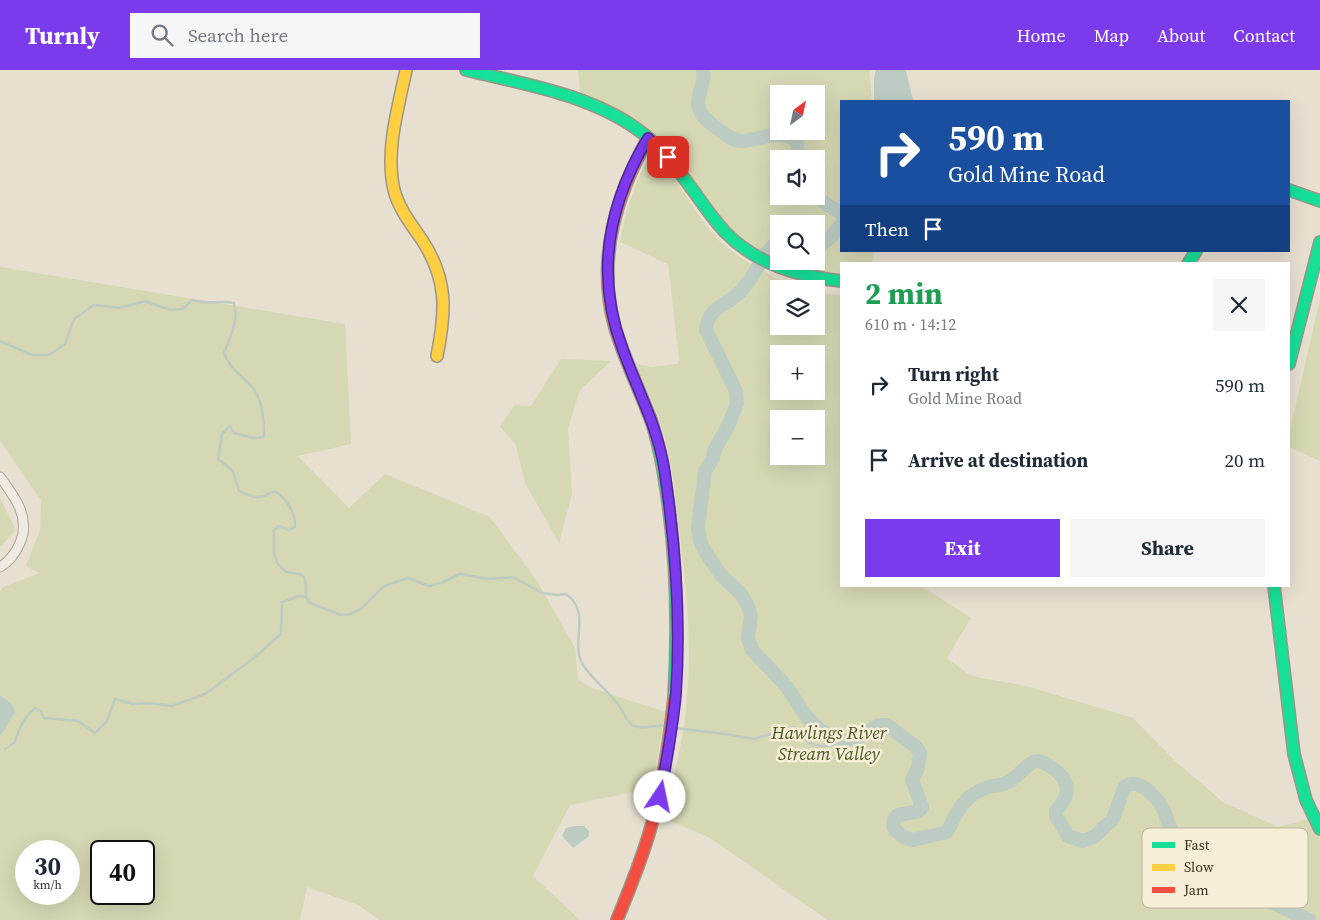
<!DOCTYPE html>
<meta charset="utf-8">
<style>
:root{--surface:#fff;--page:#f6f6f7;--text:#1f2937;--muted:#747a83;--accent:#7c3aed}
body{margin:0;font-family:"Source Serif 4",serif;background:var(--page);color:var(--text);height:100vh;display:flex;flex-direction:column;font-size:19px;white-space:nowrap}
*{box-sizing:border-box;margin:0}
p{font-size:16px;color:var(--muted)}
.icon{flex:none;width:28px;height:28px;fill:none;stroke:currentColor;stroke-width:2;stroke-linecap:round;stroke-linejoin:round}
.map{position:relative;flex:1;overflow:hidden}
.details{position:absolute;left:840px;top:192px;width:450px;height:325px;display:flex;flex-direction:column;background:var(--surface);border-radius:0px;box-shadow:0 5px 20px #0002}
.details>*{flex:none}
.hud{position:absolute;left:840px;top:30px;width:450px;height:152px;border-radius:0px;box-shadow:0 5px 20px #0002;background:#1a4fa0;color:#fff;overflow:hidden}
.needle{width:32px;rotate:33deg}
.fabs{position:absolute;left:770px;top:15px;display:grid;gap:10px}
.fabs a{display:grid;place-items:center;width:55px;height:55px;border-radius:0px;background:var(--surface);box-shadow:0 5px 20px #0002;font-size:25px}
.speed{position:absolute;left:15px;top:770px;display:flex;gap:10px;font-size:25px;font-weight:700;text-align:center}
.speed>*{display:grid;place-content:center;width:65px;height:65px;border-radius:50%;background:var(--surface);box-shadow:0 5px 20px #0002;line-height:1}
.speed small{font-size:12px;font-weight:400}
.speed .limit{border:2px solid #111;border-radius:8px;background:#fff;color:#111}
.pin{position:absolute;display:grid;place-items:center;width:42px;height:42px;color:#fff;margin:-21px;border-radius:10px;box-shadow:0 2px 8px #0006}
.me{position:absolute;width:55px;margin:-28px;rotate:11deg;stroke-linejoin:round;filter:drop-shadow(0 0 4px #0008)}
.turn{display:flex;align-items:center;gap:18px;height:105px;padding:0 25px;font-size:22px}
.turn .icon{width:65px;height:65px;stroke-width:2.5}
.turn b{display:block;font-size:35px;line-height:42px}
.then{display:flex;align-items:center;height:48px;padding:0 25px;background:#0003;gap:10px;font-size:19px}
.round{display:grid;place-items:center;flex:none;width:52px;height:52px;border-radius:0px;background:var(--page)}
.head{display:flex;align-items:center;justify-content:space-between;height:85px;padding:0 25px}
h1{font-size:30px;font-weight:700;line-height:38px;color:#1e9e55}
.button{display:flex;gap:10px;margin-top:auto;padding:10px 25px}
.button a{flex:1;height:58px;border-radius:0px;background:var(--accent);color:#fff;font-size:20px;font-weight:700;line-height:58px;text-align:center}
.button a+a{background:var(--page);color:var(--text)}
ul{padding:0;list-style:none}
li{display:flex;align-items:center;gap:15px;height:75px;padding:0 25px}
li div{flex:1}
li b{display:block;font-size:19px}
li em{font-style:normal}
header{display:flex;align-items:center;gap:30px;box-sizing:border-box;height:70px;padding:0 25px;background:var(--accent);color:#fff}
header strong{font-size:24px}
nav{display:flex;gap:28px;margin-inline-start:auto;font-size:18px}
.search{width:350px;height:45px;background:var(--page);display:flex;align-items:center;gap:12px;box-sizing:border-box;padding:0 18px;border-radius:0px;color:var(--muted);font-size:19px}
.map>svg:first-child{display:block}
.green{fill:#d6d7b3;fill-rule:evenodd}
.water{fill:#bcccc2}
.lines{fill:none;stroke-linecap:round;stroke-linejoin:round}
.stream{stroke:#bcccc2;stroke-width:2.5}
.river{stroke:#bcccc2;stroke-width:14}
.street-casing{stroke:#ada599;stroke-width:11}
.fast-casing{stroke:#9c958a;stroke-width:14}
.slow-casing{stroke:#9c958a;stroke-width:14}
.jam-casing{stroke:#9c958a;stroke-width:14}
.street{stroke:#efebe3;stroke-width:9}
.fast{stroke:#16e098;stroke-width:11}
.slow{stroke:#ffcf43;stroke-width:11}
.jam{stroke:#f24e42;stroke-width:11}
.route-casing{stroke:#51269a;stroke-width:12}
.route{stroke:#7c3aed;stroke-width:9}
.labels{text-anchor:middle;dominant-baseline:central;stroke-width:5;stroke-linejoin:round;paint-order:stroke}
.park-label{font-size:18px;font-style:italic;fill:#4d5a26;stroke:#f7eed8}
.key{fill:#f7eed8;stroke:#bfb4a1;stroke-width:1}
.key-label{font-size:14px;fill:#3d2e20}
</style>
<header>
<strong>Turnly</strong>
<div class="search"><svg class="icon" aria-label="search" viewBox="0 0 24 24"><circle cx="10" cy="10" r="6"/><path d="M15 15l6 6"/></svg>Search here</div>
<nav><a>Home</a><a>Map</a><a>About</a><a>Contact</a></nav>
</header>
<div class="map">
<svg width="1320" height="850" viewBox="0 0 1320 850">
<rect width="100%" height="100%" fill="#e7e0d1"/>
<g class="green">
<path d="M 578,0 L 869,0 L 872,31 L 841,31 L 841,181 L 875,181 L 872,194 L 841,194 L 841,205 L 805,200 L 781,191 L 816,191 L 816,154 L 779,154 L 779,190 C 757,182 735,166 721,148 C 704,127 691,103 673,83 C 647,54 616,37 580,24 ZM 779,24 L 816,24 L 816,61 L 779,61 ZM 779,89 L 816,89 L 816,126 L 779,126 Z"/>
<path d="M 650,84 C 675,98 693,143 714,165 C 734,188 765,200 790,217 L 797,219 L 779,219 L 779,256 L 816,256 L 816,223 L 841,225 L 841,516 L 921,516 L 971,548 L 947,588 L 968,604 L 977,607 L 1026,616 L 1133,648 L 1173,689 L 1223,732 L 1278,757 L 1309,749 L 1320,768 L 1320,850 L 828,850 L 710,768 L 665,749 C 673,709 684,669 687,629 C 692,570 686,510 678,451 C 675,421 672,391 663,362 C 657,340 647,319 637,299 L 639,298 L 637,294 L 652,297 L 677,294 L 679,289 L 668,194 L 620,172 C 626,141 635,112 650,84 ZM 779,284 L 816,284 L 816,321 L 779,321 ZM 779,349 L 816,349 L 816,386 L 779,386 Z"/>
<path d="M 0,197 L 345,254 L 351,374 L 298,386 L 349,438 L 385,404 L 490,447 L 537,511 L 575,578 L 578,609 L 589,617 L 665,642 L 653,718 L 570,735 L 533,806 L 580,850 L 380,850 L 358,835 L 307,817 L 300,850 L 0,850 L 0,666 L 15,643 L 13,635 L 0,625 L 0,521 L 3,517 L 40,503 L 26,496 L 40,460 L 41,430 L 0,371 ZM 26,781 L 69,781 L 69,824 L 26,824 ZM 101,781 L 144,781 L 144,824 L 101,824 Z"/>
<polygon points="1320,229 1320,391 1289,377 1289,365"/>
<polygon points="561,289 611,291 580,320 568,358 572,424 559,473 525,413 516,375 500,356 515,335 531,336"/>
<polygon points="0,428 16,460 0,477"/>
</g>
<g class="water">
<polygon points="876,0 906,0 913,31 874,31 874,8"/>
<polygon points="0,625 13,635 15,643 0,666"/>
<polygon points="575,756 584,756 589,761 589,766 573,778 562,766 566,758"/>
</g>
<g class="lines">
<g class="stream">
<path d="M 0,271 L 32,285 L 49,285 L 65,274 L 74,249 L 94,235 L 119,238 L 145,231 L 170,240 L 183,239 L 192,230 C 207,235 219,230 234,233 C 239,251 230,267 224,283 C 232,304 243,304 254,320 C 263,331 264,353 264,367 L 253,368 L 234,363 L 230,356 L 222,364 L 218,389 L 233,401 L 239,421 C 254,428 260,430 274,421 C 286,427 296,444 295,457 L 289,460 L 279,456 L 274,460 L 274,484 L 278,494 L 286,502 L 300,504 L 304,507 L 306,516 L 306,527 L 310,533 L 341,545 L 350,544 L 361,539 L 384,516 L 408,508 L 429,516 L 441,513 L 460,504 L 489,509 L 513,507 L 542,523 L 557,525 L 566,524 C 590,541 573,566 580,588 C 583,601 608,621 617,633 C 622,639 626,650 632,655 C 643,661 654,654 666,656"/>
<path d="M 674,658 L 725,664 L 754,669 L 794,657 C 810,678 819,680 844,671"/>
<path d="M 5,679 L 15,672 C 19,658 24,648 35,638 L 41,641 L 44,648 L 78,651 L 95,663 L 107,651 L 115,629 L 133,634 L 150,633 L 172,636 L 205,624 L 254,588 L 281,564 L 282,532 L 299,526 L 306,527"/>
</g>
<g class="river">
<path d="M 703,0 C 706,14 695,27 699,38 C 700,45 709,52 714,56 C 722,61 731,71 741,71 C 758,71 784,56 797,73 L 798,89"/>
<polyline points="816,126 828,135 841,143"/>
<path d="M 779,171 C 761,183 756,206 741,221 C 727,236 708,236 706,260 L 736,321 L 737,334 L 729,354 L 714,381 L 713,388 L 705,401 L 698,457 L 700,470 L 704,480 L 721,505 L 741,524 L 748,536 L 751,546 L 748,568 L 752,580 L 787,617 L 806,646 L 819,659 L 831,667 L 844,671 L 862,666 L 879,655 L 886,655 L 891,658 L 916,677 L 920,683 L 918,697 L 912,710 L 922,737 L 919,741 L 898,745 L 894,749 L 893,755 L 895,760 L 904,767 L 913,770 L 947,762 C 953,752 956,740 965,732 C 970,725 980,720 988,717 C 996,715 1002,716 1010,711 C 1017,707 1030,691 1037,691 C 1043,691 1050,696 1054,699 C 1072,713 1070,725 1056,741 L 1056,746 L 1068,766 L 1083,771 L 1094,767 L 1113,749 L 1124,718 C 1138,704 1160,730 1165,743 C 1167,748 1167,753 1170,758 C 1173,764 1177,768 1180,775 C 1182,780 1181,785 1183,790 C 1185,794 1187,796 1191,799 C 1200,796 1208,788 1217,784 L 1233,792 L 1242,801 L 1246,812 L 1256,825 L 1309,850"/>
<polyline points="816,172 823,173 830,168 841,154"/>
</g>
<g class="street-casing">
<path id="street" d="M 0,407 C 15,427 31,448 20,473 C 16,482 9,492 0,497"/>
</g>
<g class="fast-casing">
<g id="fast">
<path d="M 466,0 C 523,14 588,24 637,59 C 661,76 678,100 695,123 C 704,136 714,150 725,162 C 756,194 798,206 841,211"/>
<polyline points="1289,120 1320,131"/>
<polyline points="1188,194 1196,181"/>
<polyline points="1289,294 1320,172"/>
<path d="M 651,350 C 660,377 664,404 668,432 C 677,497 678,563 674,628"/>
<polyline points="1274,516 1294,684 1306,730 1320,759"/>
</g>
</g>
<g class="slow-casing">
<path id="slow" d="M 406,0 C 398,39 385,81 394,120 C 399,139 411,154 422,170 C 448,210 446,241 437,286"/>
</g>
<g class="jam-casing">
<g id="jam">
<path d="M 648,68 C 616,126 597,187 614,254 C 623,287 639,318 651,350"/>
<path d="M 617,850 C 632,813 647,776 656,738 C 665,701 670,665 674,628"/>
</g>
</g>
<use href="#street" class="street"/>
<use href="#fast" class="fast"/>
<use href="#slow" class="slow"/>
<use href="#jam" class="jam"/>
</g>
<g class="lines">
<g class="route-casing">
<path id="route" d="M 660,727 C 666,692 673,658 676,623 C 681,549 675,470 664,397 C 657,356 637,319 623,280 C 595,206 608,134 648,68 L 668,87"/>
</g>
<use href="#route" class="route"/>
</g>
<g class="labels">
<g class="park-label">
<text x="829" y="662">Hawlings River<tspan x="829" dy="21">Stream Valley</tspan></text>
</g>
</g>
<rect x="1142" y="758" width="166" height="80" rx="8" class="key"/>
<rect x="1152" y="772" width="23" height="6" fill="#16e098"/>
<rect x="1152" y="794" width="23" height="7" fill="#ffcf43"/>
<rect x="1152" y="817" width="23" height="6" fill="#f24e42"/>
<g class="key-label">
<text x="1184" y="780">Fast</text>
<text x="1184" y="802">Slow</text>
<text x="1184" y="825">Jam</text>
</g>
</svg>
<div class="fabs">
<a><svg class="needle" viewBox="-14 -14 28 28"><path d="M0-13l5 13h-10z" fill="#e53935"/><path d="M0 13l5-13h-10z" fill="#747a83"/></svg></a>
<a><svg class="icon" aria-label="sound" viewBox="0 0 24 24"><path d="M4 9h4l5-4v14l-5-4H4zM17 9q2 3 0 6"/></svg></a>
<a><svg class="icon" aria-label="search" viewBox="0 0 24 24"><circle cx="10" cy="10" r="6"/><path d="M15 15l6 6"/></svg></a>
<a><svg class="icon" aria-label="layers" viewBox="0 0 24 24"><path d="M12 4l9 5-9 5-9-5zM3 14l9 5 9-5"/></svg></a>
<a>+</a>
<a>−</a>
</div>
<div class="speed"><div>30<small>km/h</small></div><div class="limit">40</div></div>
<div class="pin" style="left:668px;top:87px;background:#d93025"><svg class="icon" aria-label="arrive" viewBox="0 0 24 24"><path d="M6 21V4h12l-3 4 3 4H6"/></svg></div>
<svg class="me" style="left:660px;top:727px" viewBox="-20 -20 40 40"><circle r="19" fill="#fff"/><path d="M0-13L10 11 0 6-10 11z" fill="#7c3aed"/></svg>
<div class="hud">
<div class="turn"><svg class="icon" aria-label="right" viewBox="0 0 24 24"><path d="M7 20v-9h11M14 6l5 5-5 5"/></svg><div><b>590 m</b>Gold Mine Road</div></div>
<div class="then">Then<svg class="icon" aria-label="arrive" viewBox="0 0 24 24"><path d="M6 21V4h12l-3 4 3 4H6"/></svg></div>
</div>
<section class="details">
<div class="head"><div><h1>2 min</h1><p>610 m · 14:12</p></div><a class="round"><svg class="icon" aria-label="close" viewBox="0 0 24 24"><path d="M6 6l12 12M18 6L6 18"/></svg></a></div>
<ul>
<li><svg class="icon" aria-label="right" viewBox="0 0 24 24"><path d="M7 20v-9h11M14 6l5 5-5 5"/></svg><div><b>Turn right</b><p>Gold Mine Road</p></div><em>590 m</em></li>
<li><svg class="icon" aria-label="arrive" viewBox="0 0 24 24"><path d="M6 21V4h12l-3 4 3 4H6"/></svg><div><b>Arrive at destination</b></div><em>20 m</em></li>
</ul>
<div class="button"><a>Exit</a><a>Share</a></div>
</section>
</div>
